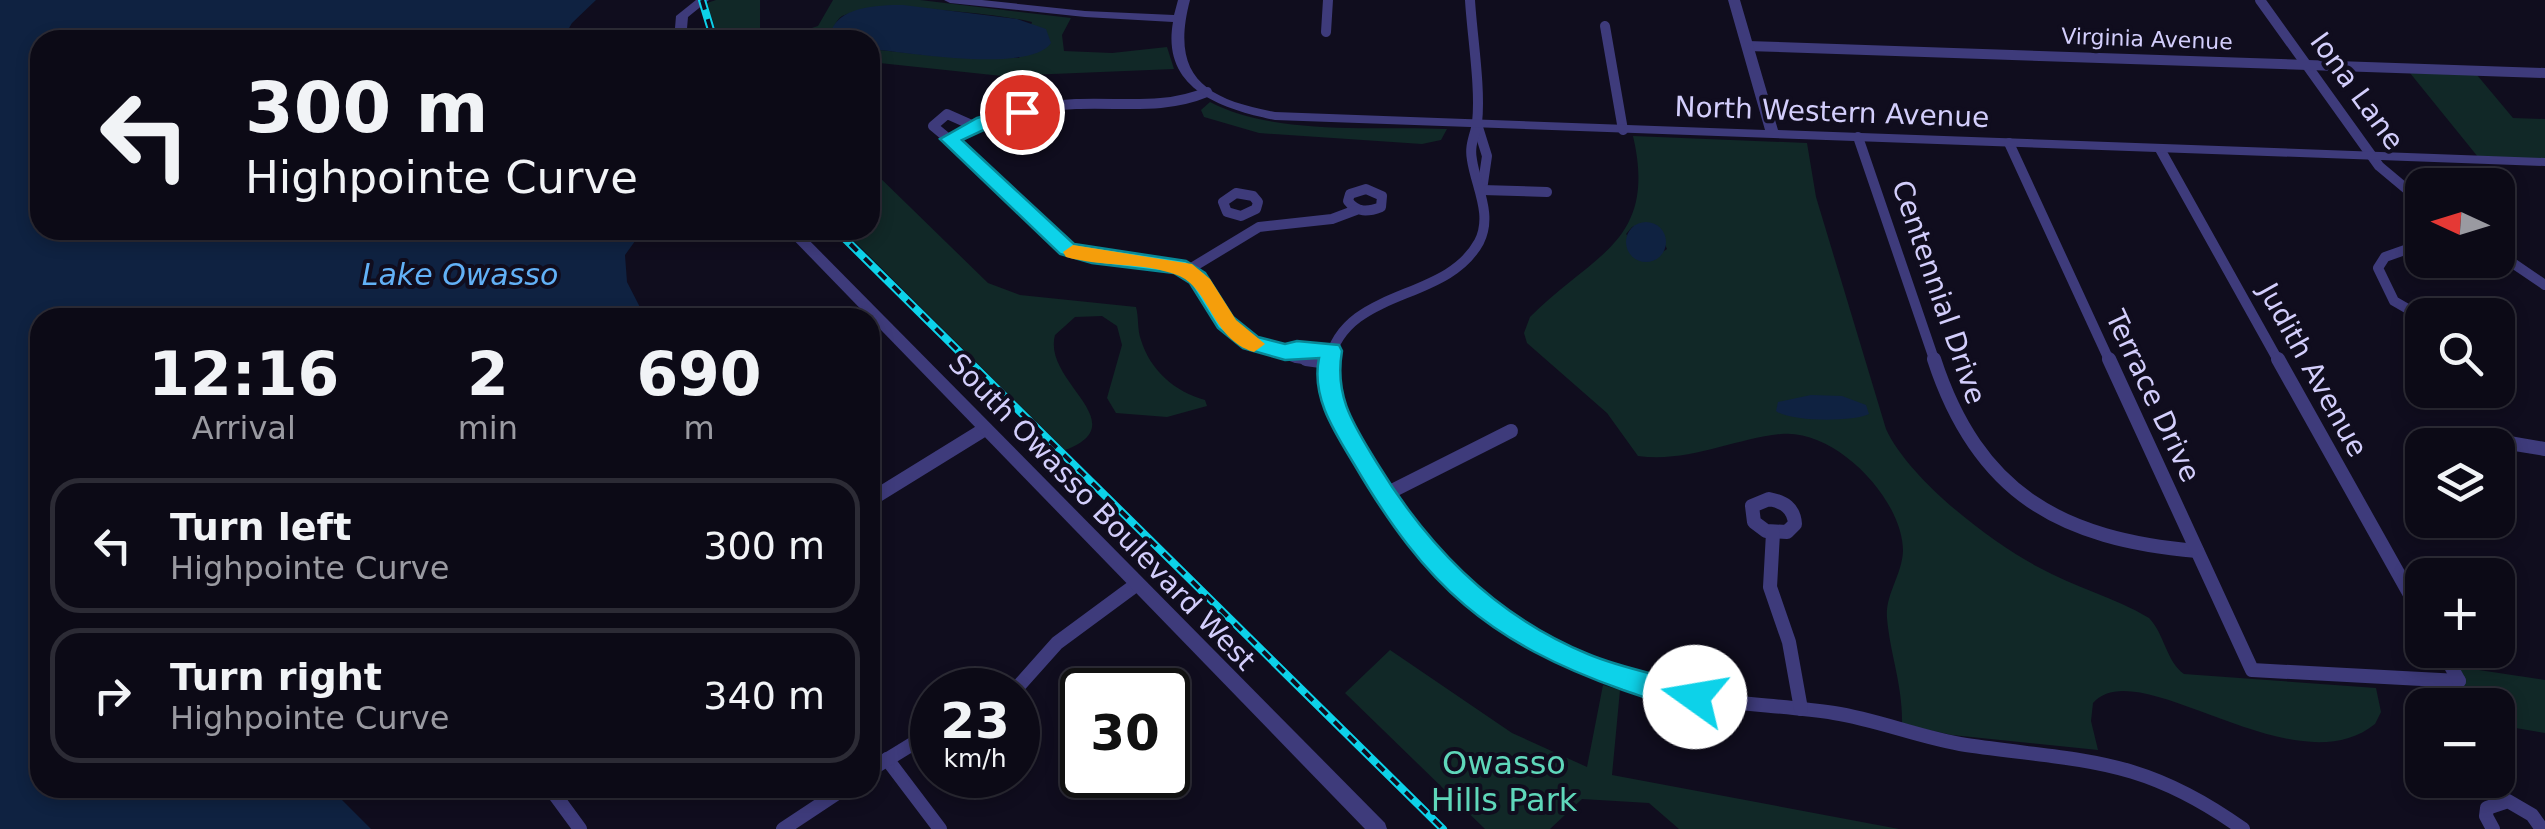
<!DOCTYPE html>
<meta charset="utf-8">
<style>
:root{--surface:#0c0a16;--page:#15131f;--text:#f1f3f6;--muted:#9a9aa1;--line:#2c2b35}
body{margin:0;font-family:"DejaVu Sans",sans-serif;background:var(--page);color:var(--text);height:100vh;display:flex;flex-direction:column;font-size:38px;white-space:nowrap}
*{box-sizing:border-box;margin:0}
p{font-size:32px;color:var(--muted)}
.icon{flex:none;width:55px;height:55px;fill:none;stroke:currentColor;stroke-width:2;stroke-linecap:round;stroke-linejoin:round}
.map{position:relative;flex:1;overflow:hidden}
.drawer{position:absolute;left:30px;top:308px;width:850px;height:490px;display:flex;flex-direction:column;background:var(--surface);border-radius:30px;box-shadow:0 5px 15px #0003,0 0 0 2px var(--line)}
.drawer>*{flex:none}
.guide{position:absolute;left:30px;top:30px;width:850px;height:210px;border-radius:30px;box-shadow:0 5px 15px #0003,0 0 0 2px var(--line);background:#0c0a16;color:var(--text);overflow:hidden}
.needle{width:65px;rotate:274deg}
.tools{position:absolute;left:2405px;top:168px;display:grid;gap:20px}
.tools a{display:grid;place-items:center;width:110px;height:110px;border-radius:20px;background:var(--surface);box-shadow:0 5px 15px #0003,0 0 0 2px var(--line);font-size:50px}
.speed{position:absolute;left:910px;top:668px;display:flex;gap:20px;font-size:50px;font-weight:700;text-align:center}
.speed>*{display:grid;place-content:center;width:130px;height:130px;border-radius:50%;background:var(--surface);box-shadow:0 5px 15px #0003,0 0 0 2px var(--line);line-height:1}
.speed small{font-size:25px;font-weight:400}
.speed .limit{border:5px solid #111;border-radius:15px;background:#fff;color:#111}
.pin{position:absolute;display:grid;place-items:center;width:85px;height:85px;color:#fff;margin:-42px;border:5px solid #fff;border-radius:50%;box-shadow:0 2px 10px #0007}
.me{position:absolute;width:110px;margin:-55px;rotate:283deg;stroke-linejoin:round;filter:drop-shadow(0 0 8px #0008)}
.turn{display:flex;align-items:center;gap:35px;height:210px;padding:0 50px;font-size:45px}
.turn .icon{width:130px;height:130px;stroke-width:2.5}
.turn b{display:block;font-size:70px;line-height:85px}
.eta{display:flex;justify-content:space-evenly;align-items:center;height:170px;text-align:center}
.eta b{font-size:60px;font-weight:700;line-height:70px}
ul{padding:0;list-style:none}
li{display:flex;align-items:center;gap:30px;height:135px;margin:0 20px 15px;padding:0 30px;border:5px solid var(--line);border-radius:30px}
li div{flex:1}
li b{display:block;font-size:38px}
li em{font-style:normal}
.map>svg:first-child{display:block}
.green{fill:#112827;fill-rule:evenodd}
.water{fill:#0f2241}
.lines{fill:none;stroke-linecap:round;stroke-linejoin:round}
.minor-far1{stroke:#3e3b7b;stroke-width:10}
.minor{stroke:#3e3b7b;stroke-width:14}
.tertiary{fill:#3e3b7b;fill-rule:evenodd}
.rail-casing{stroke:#0dd2e9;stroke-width:8}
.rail{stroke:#100d1e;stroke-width:4;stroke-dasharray:10;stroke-linecap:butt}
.route{fill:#0dd2e9;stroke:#088897;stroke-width:2.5}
.slow{fill:#f59e0b}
.labels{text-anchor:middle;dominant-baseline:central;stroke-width:8;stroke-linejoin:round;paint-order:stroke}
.far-street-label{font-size:22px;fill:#d3cefc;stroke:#100d1e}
.street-label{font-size:28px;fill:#d3cefc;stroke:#100d1e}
.water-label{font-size:30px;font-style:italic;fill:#62b1f6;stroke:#100d1e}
.near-park-label{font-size:32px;fill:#5fd7ba;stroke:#100d1e}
</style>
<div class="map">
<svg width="2545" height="829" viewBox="0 0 2545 829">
<rect width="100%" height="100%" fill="#100d1e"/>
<g class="green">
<path d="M 716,0 L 760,0 L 760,29 L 790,35 L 818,26 L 833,0 L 920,0 L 1071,18 L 1062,35 L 1064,51 L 1112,53 L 1167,47 L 1174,69 L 1002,76 L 870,62 L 870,49 L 936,56 L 1019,58 L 1032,22 C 994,13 874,0 842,16 C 836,20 833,29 830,36 L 832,40 L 719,40 L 707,3 Z"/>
<polygon points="2410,73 2477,75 2513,118 2545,119 2545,160 2478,157"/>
<path d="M 1210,102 C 1275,136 1374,126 1447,129 L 1441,140 L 1422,144 L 1259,133 L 1204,117 L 1201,110 Z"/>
<path d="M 1633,136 L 1807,143 L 1816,197 L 1886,429 C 1909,479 1989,541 2038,567 C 2074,587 2114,597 2149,618 C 2165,635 2166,661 2184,674 L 2376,688 L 2381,712 L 2375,724 C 2293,790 2139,651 2093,703 L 2091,721 L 2098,750 L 1952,735 L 1902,724 C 1903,686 1890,654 1887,618 C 1885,595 1902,575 1903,551 C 1903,499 1835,428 1781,434 C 1733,439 1688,463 1638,456 L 1607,413 L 1527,343 L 1524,333 L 1530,317 C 1592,254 1658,243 1633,136 ZM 1644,223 L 1656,225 L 1667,249 L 1650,260 L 1626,234 L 1632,227 Z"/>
<path d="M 870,168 L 988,283 L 1020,295 L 1136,307 C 1139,318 1137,329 1141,340 C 1150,370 1175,392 1205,400 L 1207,406 L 1167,417 L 1116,413 L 1107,398 L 1122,345 L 1117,326 L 1102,316 L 1075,317 L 1055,335 C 1042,382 1137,423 1065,450 L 843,230 L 870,230 Z"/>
<polygon points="1390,650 1512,733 1587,767 1603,685 1620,690 1612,775 1899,829 1679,829 1649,803 1582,799 1550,829 1485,829 1345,693"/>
<polygon points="2459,667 2545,680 2545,733 2498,725 2498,705 2440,705 2427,691 2462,688"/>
</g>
<g class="water">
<polygon points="0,0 596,0 572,23 562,40 40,40 40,230 643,230 625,255 627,282 645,317 40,318 40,788 336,788 341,799 371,829 0,829"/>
<path d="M 903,5 L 1017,19 L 1046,29 L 1051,43 C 1029,74 906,52 870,49 L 870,40 L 832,40 L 830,36 C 835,6 878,5 903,5 Z"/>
<circle cx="1646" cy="242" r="20"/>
<path d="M 1811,395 L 1842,396 L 1866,405 L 1869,414 C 1853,422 1791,422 1776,411 L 1778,402 Z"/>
</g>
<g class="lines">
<g class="minor-far1">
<polyline points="2260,0 2379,166 2422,202"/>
<polyline points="1605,26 1623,130"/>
<polyline points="1326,32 1328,0"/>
<polyline points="1747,46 2545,73"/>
<polyline points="1477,124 1487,156 1482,190"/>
<polyline points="974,126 947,114 933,126 1000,182 1063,247 1086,256 1182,267 1198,278 1223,319 1243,338 1296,358 1326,362"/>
<polyline points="1858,137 1935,362"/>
<path d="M 949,139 C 989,119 1031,106 1076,104 C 1122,102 1164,110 1207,92"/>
<polyline points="2009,143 2110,362"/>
<polyline points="2160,149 2279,362"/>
<path d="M 1366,189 L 1382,196 L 1381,207 C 1368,212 1357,213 1348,201 L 1350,194 Z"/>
<polyline points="1482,190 1547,192"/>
<polygon points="1236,193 1253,196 1258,202 1256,209 1241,216 1227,212 1223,202"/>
<polyline points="2498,253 2545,285"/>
<polyline points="1188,270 1259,227 1332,219 1356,210"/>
<polyline points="2420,316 2394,301 2378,268 2385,257 2422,244"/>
<polyline points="1285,352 1297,348 1331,351"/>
<path d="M 1329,362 C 1345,287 1446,303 1479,242 C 1493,215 1476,187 1472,160 C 1469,145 1475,136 1477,123 C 1481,89 1472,35 1470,0"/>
</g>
<g class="minor">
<polyline points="1306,359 1328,362"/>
<path d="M 1329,359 C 1321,407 1356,451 1381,489 C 1455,603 1564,676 1699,698 C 1744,705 1789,706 1834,713 C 1879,720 1921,738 1966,745 C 2084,762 2141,756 2243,829"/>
<path d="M 1934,359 C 1978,494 2061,539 2197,551"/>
<polyline points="2109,359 2252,670 2459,681"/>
<polyline points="2278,359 2422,616"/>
<polyline points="2509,443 2545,449"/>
<polyline points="1384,495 1511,431"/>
<path d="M 1769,499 C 1784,502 1794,508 1795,524 L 1787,532 L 1766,531 L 1754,522 L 1752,506 Z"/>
<polyline points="870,500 985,429"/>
<polyline points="1773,533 1770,587 1789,642 1801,709"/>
<polyline points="2442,650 2459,681"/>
<polyline points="1015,690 1057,643 1137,584"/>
<polyline points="887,759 940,829"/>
<polyline points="870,770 932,732"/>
<polyline points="550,788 580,829"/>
<polyline points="783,829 845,788"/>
<polyline points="2493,829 2486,816 2487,808 2508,801 2532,815 2542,829"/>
</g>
<g class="tertiary">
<polygon points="696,0 709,0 688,17 686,40 674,40 676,16"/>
<path d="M 944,0 L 982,0 L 1085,11 L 1174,15 L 1178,0 L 1190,0 C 1170,76 1204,99 1275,112 L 1765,130 L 1728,0 L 1740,0 L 1778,130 L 2545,158 L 2545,166 L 1275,120 C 1221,109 1161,89 1173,22 L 1085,17 L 950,3 Z"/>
<polygon points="784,230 799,230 1385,823 1387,829 1365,829"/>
</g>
<g class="rail-casing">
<g id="rail">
<polyline points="702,0 714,40"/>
<polyline points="836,230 1443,829"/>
</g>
</g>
<use href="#rail" class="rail"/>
</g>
<path class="route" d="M 1022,106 L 1028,108 L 1028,116 L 990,127 L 962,140 L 1074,244 L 1186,261 L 1205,273 L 1233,317 L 1258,337 L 1285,344 L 1297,341 L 1339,345 L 1342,351 C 1334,397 1354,425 1377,463 C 1428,547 1495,616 1588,654 C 1626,670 1666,675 1704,689 L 1708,697 L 1704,706 C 1681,714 1646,697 1623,690 C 1488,642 1426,587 1354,464 C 1334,431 1311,397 1319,358 L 1285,360 L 1243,348 L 1218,328 L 1190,283 L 1174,273 L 1092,263 L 1060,254 L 940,139 L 977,118 Z"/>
<path class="slow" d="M 1073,245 L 1192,264 L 1210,279 L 1236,320 L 1265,344 L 1254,352 C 1211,339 1210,287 1177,275 C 1143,262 1101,267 1066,257 L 1063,252 Z"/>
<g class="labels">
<g class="far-street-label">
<text transform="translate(2147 39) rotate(2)">Virginia Avenue</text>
</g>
<g class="street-label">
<text transform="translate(2357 91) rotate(54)">Iona Lane</text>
<text transform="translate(1832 112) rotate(2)">North Western Avenue</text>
<text transform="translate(1939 292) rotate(71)">Centennial Drive</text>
<text transform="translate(2313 370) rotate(61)">Judith Avenue</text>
<text transform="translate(2153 396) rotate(65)">Terrace Drive</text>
<text transform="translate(1102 512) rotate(46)">South Owasso Boulevard West</text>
</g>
<g class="water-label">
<text x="460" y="274">Lake Owasso</text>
</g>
<g class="near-park-label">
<text x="1504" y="763">Owasso<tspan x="1504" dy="37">Hills Park</tspan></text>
</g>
</g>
</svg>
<div class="tools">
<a><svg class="needle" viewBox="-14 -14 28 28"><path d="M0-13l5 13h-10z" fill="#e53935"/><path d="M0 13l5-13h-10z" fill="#9a9aa1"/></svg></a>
<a><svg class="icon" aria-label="search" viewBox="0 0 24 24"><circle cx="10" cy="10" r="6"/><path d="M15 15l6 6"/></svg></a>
<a><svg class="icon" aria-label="layers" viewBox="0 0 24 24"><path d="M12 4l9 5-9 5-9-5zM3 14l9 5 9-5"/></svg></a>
<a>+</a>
<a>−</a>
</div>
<div class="speed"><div>23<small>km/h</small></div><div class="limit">30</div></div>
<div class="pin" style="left:1022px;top:112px;background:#d93025"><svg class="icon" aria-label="arrive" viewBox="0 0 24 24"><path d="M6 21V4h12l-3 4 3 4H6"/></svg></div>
<svg class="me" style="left:1695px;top:697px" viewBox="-20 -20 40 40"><circle r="19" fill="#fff"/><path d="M0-13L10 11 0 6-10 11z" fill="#0dd2e9"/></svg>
<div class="guide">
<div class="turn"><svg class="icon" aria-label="left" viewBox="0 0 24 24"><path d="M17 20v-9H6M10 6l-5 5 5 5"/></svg><div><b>300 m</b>Highpointe Curve</div></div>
</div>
<section class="drawer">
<div class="eta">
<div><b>12:16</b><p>Arrival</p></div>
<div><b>2</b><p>min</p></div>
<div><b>690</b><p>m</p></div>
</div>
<ul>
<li><svg class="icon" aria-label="left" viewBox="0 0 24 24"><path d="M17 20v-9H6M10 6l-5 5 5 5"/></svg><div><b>Turn left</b><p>Highpointe Curve</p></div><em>300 m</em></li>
<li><svg class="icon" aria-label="right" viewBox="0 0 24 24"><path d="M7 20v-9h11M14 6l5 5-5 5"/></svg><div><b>Turn right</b><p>Highpointe Curve</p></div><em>340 m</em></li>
</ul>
</section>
</div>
